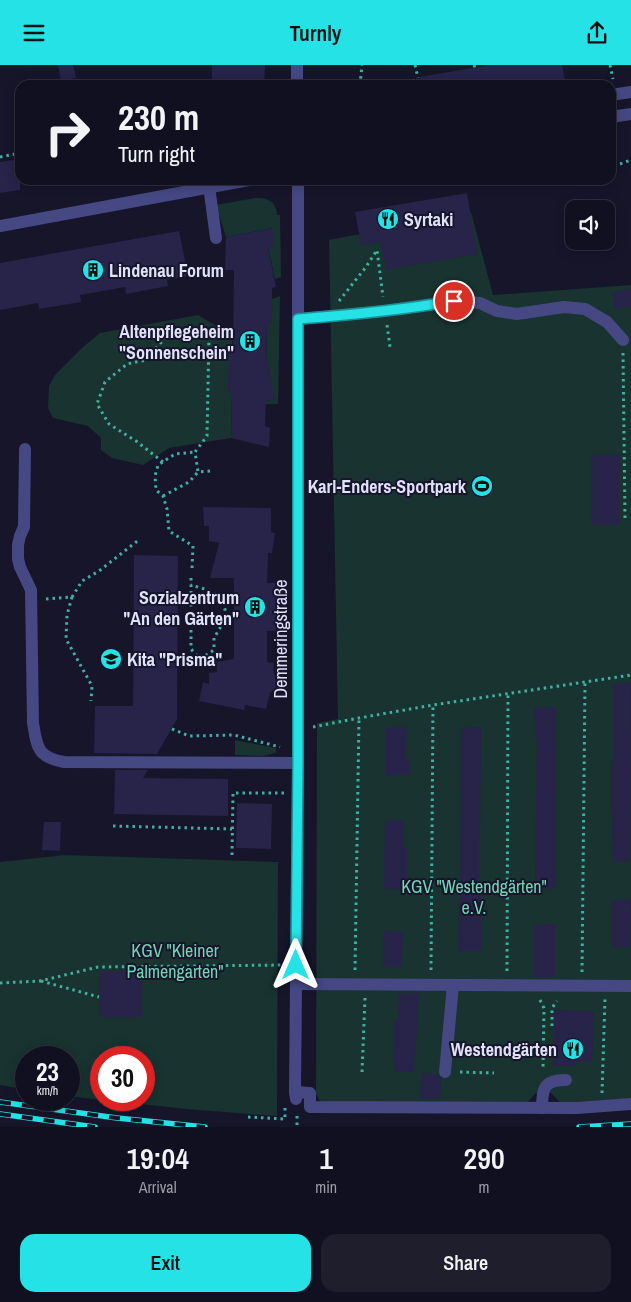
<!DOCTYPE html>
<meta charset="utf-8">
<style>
:root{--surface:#101020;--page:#1e1e2d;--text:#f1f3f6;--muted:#9c9da5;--line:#30303e;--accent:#24e2e5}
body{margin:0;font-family:"Archivo Narrow",sans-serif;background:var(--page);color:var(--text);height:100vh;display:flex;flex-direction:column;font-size:19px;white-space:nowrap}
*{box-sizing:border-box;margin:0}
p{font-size:16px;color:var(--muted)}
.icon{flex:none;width:28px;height:28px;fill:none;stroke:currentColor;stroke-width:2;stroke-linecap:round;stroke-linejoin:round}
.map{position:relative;height:1062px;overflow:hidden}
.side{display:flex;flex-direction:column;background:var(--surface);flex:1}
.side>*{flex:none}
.hud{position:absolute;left:15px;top:15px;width:601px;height:105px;border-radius:15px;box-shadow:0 2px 12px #0003,0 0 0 1px var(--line);background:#101020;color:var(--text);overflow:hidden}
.fabs{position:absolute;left:565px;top:135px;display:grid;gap:10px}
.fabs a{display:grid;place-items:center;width:50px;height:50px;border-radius:10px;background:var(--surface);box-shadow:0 2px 12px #0003,0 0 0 1px var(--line);font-size:25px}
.speed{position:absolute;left:15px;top:981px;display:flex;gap:10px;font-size:25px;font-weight:700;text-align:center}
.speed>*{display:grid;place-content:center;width:65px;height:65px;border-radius:50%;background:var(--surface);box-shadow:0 2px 12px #0003,0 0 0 1px var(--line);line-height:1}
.speed small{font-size:12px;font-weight:400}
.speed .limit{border:8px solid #d22;background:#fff;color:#111}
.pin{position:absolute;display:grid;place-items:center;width:42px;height:42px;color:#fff;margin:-21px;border:2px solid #fff;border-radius:50%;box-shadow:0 1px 5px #0007}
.me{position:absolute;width:55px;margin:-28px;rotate:0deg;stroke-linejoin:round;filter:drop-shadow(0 0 4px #0008)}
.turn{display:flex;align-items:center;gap:18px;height:105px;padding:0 20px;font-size:22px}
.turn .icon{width:65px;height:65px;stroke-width:2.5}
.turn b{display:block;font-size:35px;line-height:42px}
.eta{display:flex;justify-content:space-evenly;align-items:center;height:85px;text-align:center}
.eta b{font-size:30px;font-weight:600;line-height:35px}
.cta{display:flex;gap:10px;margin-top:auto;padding:10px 20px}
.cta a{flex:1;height:58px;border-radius:15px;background:var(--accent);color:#111;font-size:20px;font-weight:600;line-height:58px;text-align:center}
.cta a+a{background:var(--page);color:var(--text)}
header{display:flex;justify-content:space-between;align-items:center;height:65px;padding:0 20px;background:var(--accent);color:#111;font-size:22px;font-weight:600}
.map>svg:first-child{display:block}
.green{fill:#183330}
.building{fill:#272349}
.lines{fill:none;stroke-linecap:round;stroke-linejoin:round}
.path{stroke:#40b0a0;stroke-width:3;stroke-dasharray:2.5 4;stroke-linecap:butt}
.minor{stroke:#454883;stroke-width:12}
.rail-casing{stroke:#24e2e5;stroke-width:5.5}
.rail{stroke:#16152a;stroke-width:4;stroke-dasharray:11;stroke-linecap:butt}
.route-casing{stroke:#179395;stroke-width:12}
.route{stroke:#24e2e5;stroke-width:9}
.labels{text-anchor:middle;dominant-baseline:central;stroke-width:4;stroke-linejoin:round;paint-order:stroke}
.poi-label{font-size:18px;font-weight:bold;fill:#e2e1fb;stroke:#16152a;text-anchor:end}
.street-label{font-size:18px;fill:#e2e1fb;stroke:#16152a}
.park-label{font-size:18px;fill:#74d4b4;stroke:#16152a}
</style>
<header><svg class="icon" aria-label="menu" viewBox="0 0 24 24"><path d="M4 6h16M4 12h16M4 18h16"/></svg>Turnly<svg class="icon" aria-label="share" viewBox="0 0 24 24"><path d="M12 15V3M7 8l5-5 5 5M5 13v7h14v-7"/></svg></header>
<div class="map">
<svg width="631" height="1062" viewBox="0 0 631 1062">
<rect width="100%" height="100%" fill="#16152a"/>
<g class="green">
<path d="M 255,133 C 269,133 276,136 277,150 L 280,150 L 281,212 L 275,214 L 268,182 L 273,181 L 273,163 L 226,172 L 216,140 Z"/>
<polygon points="471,147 493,230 631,220 631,1034 561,1038 551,1028 536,1028 525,1040 327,1039 320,1036 316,1029 317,658 338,654 329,175"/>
<polygon points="280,231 278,339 266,339 266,336 274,334 268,301 266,301 267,258 272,258 272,234"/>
<polygon points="198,250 233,271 228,328 232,328 231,373 169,383 143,400 112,393 101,385 101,373 88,361 53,353 48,343 49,321 55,310 83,282 100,268"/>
<polygon points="235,675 276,683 276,688 263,691 235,690"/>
<polygon points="65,790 278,797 277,1051 186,1044 104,1035 144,1035 144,992 101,992 101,1035 69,1031 69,992 26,992 26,1025 0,1020 0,797"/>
</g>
<g class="building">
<polygon points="58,0 73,0 76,13 61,16"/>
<polygon points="212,0 265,0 264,20 212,20"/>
<polygon points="489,0 562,0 566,20 421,20 420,12"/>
<polygon points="20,94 20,125 0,128 0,97"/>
<polygon points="467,128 477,189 386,205 381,177 361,180 355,147"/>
<polygon points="273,163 273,182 268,182 276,222 272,223 272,258 267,258 266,292 275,334 266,336 265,361 270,363 269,382 231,373 232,328 228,328 229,281 233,281 234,205 225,205 226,172"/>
<polygon points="179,166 188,211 167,215 168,221 126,229 125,222 80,230 81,237 39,244 38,238 0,245 0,198"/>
<polygon points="631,224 631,242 615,244 612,227"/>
<rect x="591" y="390" width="29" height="70"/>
<polygon points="203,442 271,443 271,467 275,468 272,488 268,488 267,518 276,518 277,566 267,566 267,597 274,598 273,605 277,618 276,623 270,628 266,644 245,640 244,645 199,636 203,617 209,619 209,608 217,607 216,597 234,594 234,513 210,513 219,478 209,476 209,461 204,461"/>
<polygon points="134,490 178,491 177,654 157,689 94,688 95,641 133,641"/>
<polygon points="631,618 630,797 613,797 611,696 613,696 613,619"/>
<polygon points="556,642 556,823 535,824 537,674 535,674 534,643"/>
<polygon points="386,662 407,662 406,693 409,693 409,710 386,710"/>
<polygon points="481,662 480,773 479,773 479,819 481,819 481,886 458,886 459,837 460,837 461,663"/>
<polygon points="115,705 148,705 143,713 228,714 228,751 114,749"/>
<polygon points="237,738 272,739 271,784 236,783"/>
<polygon points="404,755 404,782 407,782 407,825 384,824 385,756"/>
<polygon points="44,757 61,757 60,786 42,785"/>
<polygon points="612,835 631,835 630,882 612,882"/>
<polygon points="555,859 555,912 534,912 534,860"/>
<polygon points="383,866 403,867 402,902 383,902"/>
<rect x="99" y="906" width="43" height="46"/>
<polygon points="399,928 419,928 417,973 416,973 414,1007 395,1007 395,1002 393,1001 394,956 398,956"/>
<polygon points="554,945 594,946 592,997 575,997 575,1001 553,1001"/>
<polygon points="422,1008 437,1009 441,1014 440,1034 420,1034"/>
</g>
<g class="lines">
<g class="path">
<polyline points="415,0 418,13"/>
<polyline points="474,0 475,3"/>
<polyline points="610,0 613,14"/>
<polyline points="360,20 362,0"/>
<polyline points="0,92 20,88"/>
<polyline points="620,99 631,95"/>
<polyline points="339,236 366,202 377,185 383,232"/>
<polyline points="387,260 390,282"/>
<polyline points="623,288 625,453"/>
<polyline points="163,397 136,376 109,359 97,339 105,317 127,299 146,295 165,273 187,264 209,271"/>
<polyline points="210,406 198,407 195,387 207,371 209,271 233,271"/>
<polyline points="163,431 189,417 198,407"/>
<polyline points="192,503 193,481 169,466 167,444 163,431 156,425 155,411 158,400 175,389 195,387"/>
<polyline points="191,513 191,584 200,594 214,585 214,573 223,558 225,544 220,532 208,525 191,520"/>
<polyline points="72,532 67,550 66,574 92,621 91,636"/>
<polyline points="46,534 72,532 82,516 99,506 140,474"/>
<polyline points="313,662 359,653 433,640 631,610"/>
<polyline points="172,664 189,671 234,670 280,682"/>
<polyline points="113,761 232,764"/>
<polyline points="232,790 233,728 284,728"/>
<polyline points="355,905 359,653"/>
<polyline points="431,905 433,640"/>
<polyline points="507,906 508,629"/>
<polyline points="582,907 585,618"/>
<polyline points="41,916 99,932"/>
<polyline points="0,918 40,916 98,902 283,900"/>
<polyline points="540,935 544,943 543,1005"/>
<polyline points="552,961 552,943 557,936"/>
<polyline points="362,1007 365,933"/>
<polyline points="460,1007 494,1008"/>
<polyline points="602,1028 605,934"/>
<polyline points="297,1051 297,1060"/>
<polyline points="248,1052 285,1054 285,1043"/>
</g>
<g class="minor">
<polyline points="297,0 297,20"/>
<polyline points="611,30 631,27"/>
<polyline points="611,52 631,49"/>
<polyline points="209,121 216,173"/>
<polyline points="0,161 249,115"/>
<polyline points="298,254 385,246 453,236 480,238 497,246 517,249 564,242 585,244 607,257 623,275"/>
<path d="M 25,384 L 24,462 L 20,471 L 18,480 L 18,494 L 20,502 L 31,525 L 33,658 C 37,682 37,692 64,697 L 298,698"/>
<polyline points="296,919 631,921"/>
<polyline points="445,1007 453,920"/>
<polyline points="295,1027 310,1028 310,1042 577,1043 631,1039"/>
<polyline points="296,1034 295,1027 298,698 298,115"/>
<path d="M 542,1043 C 542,1023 544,1015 566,1015"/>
</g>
<g class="rail-casing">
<g id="rail">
<polyline points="0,1037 117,1053 205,1062"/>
<polyline points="0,1049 95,1062"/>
<polyline points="579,1062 631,1059"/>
</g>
</g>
<use href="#rail" class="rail"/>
</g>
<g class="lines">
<g class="route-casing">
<path id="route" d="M 296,900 L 298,698 L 298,254 C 350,250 402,245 454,236"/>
</g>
<use href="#route" class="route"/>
</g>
<defs>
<g id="restaurant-disc" transform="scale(1.125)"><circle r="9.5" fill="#24e2e5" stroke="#16152a"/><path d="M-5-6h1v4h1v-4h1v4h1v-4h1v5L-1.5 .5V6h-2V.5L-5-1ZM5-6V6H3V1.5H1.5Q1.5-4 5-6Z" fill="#111"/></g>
<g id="building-disc" transform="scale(1.125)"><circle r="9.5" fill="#24e2e5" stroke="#16152a"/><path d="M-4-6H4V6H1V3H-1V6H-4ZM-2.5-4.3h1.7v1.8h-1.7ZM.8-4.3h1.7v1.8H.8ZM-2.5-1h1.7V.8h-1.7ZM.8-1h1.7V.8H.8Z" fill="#111"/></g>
<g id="stadium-disc" transform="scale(1.125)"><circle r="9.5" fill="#24e2e5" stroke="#16152a"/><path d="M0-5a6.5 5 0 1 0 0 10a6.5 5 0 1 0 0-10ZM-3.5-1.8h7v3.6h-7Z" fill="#111"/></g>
<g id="school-disc" transform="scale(1.125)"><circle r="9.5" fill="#24e2e5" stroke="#16152a"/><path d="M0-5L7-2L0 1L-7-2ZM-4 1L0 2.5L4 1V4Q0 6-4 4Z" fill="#111"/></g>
</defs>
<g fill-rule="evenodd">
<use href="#restaurant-disc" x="388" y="154"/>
<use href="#building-disc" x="93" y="205"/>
<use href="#building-disc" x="250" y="276"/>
<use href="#stadium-disc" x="482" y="421"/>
<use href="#building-disc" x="255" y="542"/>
<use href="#school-disc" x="111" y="594"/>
<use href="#restaurant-disc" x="573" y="984"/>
</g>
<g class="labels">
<g class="poi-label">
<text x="404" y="154" text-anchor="start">Syrtaki</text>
<text x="109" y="205" text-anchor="start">Lindenau Forum</text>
<text x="234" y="266">Altenpflegeheim<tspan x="234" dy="21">"Sonnenschein"</tspan></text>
<text x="466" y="421">Karl-Enders-Sportpark</text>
<text x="239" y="532">Sozialzentrum<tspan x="239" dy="21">"An den Gärten"</tspan></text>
<text x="127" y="594" text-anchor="start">Kita "Prisma"</text>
<text x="557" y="984">Westendgärten</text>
</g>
<g class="street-label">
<text transform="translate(280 574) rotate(-90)">Demmeringstraße</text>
</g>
<g class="park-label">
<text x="474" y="821">KGV "Westendgärten"<tspan x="474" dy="21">e.V.</tspan></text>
<text x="175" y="885">KGV "Kleiner<tspan x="175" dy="21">Palmengarten"</tspan></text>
</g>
</g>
</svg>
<div class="fabs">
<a><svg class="icon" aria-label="sound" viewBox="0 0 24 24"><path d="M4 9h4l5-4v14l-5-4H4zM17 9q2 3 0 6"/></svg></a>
</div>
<div class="speed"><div>23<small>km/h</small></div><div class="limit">30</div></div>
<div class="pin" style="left:454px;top:236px;background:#d93025"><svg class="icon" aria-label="arrive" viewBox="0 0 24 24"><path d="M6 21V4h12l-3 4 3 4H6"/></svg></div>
<svg class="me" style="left:296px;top:900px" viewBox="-20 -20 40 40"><path d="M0-17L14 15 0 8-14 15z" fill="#24e2e5" stroke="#fff" stroke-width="4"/></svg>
<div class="hud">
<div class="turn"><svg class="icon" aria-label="right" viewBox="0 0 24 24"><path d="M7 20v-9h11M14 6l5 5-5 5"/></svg><div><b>230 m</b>Turn right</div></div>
</div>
</div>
<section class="side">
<div class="eta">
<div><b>19:04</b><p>Arrival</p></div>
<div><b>1</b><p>min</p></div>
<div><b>290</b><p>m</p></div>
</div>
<div class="cta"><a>Exit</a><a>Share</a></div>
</section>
